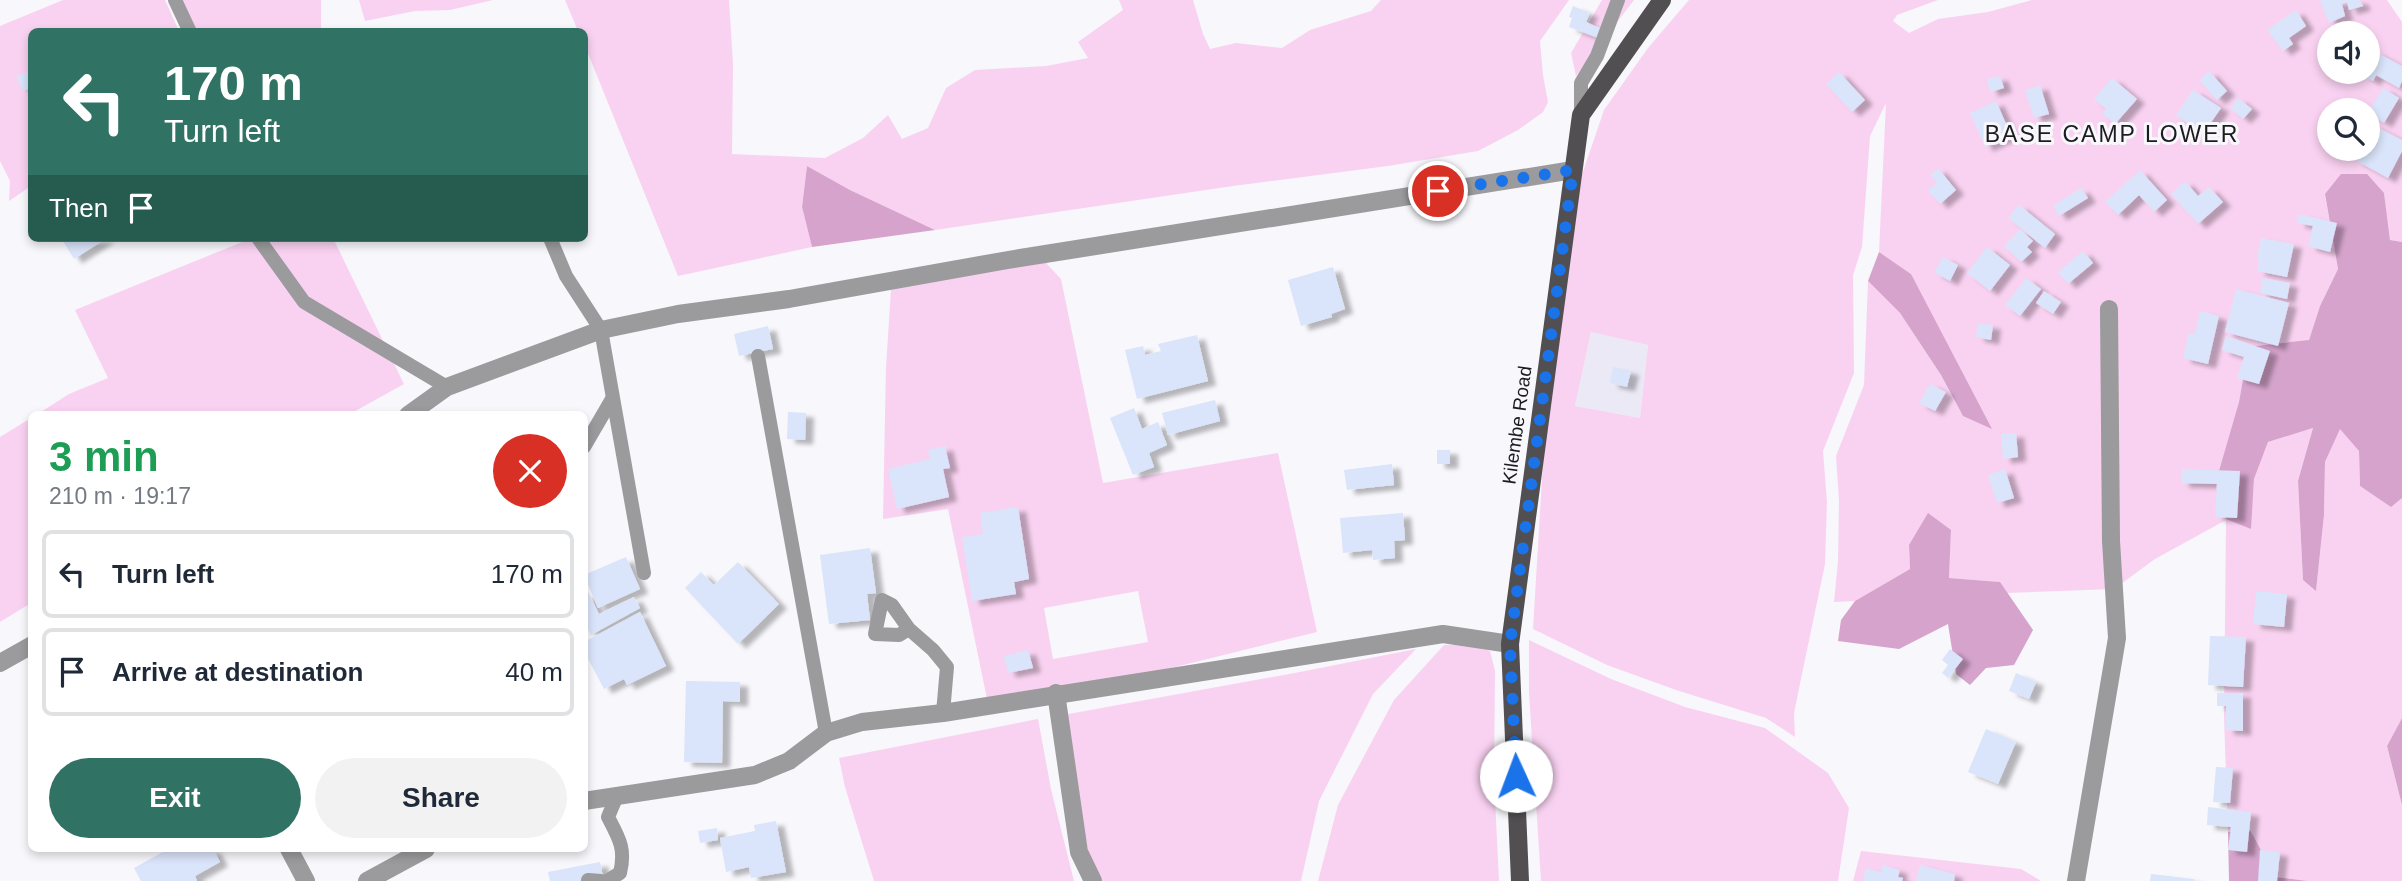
<!DOCTYPE html>
<meta charset="utf-8">
<style>
:root{--surface:#fff;--page:#f2f2f3;--text:#1f2937;--muted:#747a83;--line:#e0e1e3;--accent:#307364}
body{margin:0;font-family:Helvetica,sans-serif;background:var(--page);color:var(--text);height:100vh;display:flex;flex-direction:column;font-size:26px;white-space:nowrap}
*{box-sizing:border-box;margin:0}
p{font-size:23px;color:var(--muted)}
.icon{flex:none;width:38px;height:38px;fill:none;stroke:currentColor;stroke-width:2;stroke-linecap:round;stroke-linejoin:round}
.map{position:relative;flex:1;overflow:hidden}
.sheet{position:absolute;left:28px;top:411px;width:560px;height:441px;display:flex;flex-direction:column;background:var(--surface);border-radius:10px;box-shadow:0 4px 10px #0003}
.sheet>*{flex:none}
.banner{position:absolute;left:28px;top:28px;width:560px;height:214px;border-radius:10px;box-shadow:0 4px 10px #0003;background:#307364;color:#fff;overflow:hidden}
.tools{position:absolute;left:2317px;top:21px;display:grid;gap:14px}
.tools a{display:grid;place-items:center;width:63px;height:63px;border-radius:50%;background:var(--surface);box-shadow:0 4px 10px #0003;font-size:35px}
.pin{position:absolute;display:grid;place-items:center;width:60px;height:60px;color:#fff;margin:-30px;border:4px solid #fff;border-radius:50%;box-shadow:0 2px 7px #0007}
.me{position:absolute;width:77px;margin:-38px;rotate:358deg;stroke-linejoin:round;filter:drop-shadow(0 0 5px #0008)}
.turn{display:flex;align-items:center;gap:24px;height:147px;padding:0 21px;font-size:32px}
.turn .icon{width:91px;height:91px;stroke-width:2.5}
.turn b{display:block;font-size:49px;line-height:60px}
.then{display:flex;align-items:center;height:66px;padding:0 21px;background:#0003;gap:14px;font-size:26px}
.round{display:grid;place-items:center;flex:none;width:74px;height:74px;border-radius:37px;background:var(--page)}
.headline{display:flex;align-items:center;justify-content:space-between;height:119px;padding:0 21px}
h1{font-size:42px;font-weight:700;line-height:52px;color:#1e9e55}
.button{display:flex;gap:14px;margin-top:auto;padding:14px 21px}
.button a{flex:1;height:80px;border-radius:42px;background:var(--accent);color:#fff;font-size:28px;font-weight:700;line-height:80px;text-align:center}
.button a+a{background:var(--page);color:var(--text)}
ul{padding:0;list-style:none}
li{display:flex;align-items:center;gap:21px;height:88px;margin:0 14px 10px;padding:0 7px;border:4px solid var(--line);border-radius:10px}
li div{flex:1}
li b{display:block;font-size:26px}
li em{font-style:normal}
.map>svg:first-child{display:block}
.built{fill:#eae9f5}
.green{fill:#f9d2f1;fill-rule:evenodd}
.forest{fill:#d5a3cc}
.building{fill:#dae4fa;filter:url(#shadow)}
.lines{fill:none;stroke-linecap:round;stroke-linejoin:round}
.service{stroke:#9b9a9c;stroke-width:14}
.minor{stroke:#9b9a9c;stroke-width:18}
.primary{stroke:#514f52;stroke-width:18}
.route{stroke:#1a73e8;stroke-width:12;stroke-dasharray:0 21.6}
.labels{text-anchor:middle;dominant-baseline:central;stroke-width:6;stroke-linejoin:round;paint-order:stroke}
.street-label{font-size:19px;fill:#1c1c1e;stroke:#f7f7fc}
.quarter-label{font-size:23px;letter-spacing:2px;fill:#1c1c1e;stroke:#f7f7fc}
</style>
<div class="map">
<svg width="2402" height="881" viewBox="0 0 2402 881">
<defs>
<filter id="shadow"><feDropShadow dx="8" dy="4.5" stdDeviation="2" flood-color="#0004"/></filter>
</defs>
<rect width="100%" height="100%" fill="#f7f7fc"/>
<polygon class="built" points="1591,332 1648,345 1640,418 1575,406"/>
<g class="green">
<polygon points="63,0 165,0 179,31 32,32 31,186 9,201 10,181 0,161 0,26"/>
<polygon points="179,0 321,0 321,31 187,31"/>
<polygon points="359,0 493,0 450,10 415,11 365,21"/>
<polygon points="565,0 729,0 733,64 732,154 825,158 863,138 888,115 902,139 928,128 946,88 975,70 1046,66 1088,58 1078,42 1123,10 1119,0 1193,0 1203,34 1210,49 1236,43 1282,48 1310,30 1371,11 1381,0 1569,0 1540,41 1543,75 1548,102 1543,112 1518,130 1478,151 1388,166 1233,186 935,230 850,190 807,166 802,207 812,247 678,276 585,46 584,32 578,31"/>
<polygon points="1602,0 1634,0 1576,76 1571,53"/>
<path d="M 1689,0 L 1938,0 L 1897,15 L 1893,21 L 1909,33 L 1938,19 L 1988,12 L 2032,0 L 2387,0 L 2402,22 L 2402,242 L 2390,240 L 2384,193 L 2325,195 L 2338,269 L 2320,306 L 2309,340 L 2246,362 L 2239,402 L 2250,529 L 2254,479 L 2268,442 L 2313,428 L 2298,482 L 2303,580 L 2316,590 L 2324,515 L 2325,462 L 2340,428 L 2359,451 L 2360,486 L 2391,506 L 2402,498 L 2402,718 L 2387,746 L 2402,805 L 2402,881 L 2308,881 L 2276,877 L 2250,830 L 2228,832 L 2224,717 L 2226,520 L 2155,559 L 2114,589 L 2007,593 L 1999,582 L 1949,578 L 1951,531 L 1909,545 L 1910,569 L 1855,601 L 1834,602 L 1838,561 L 1839,501 L 1836,456 L 1864,385 L 1868,281 L 1900,313 L 1941,375 L 1963,416 L 1911,274 L 1879,252 L 1886,103 L 1870,136 L 1862,247 L 1853,275 L 1854,373 L 1823,451 L 1827,502 L 1825,564 L 1798,693 L 1794,714 L 1795,737 L 1766,718 L 1676,690 L 1607,665 L 1533,629 L 1551,328 L 1572,204 L 1604,110 L 1648,48 ZM 2329,33 L 2368,33 L 2368,72 L 2329,72 ZM 2329,110 L 2368,110 L 2368,149 L 2329,149 ZM 1591,332 L 1648,345 L 1640,418 L 1575,406 Z"/>
<polygon points="252,238 333,238 404,384 348,415 36,415 69,394 108,378 75,310"/>
<path d="M 1047,253 L 1047,264 L 1061,279 L 1103,483 L 1278,453 L 1317,632 L 1155,672 L 987,699 L 948,509 L 883,519 L 886,367 L 892,274 ZM 1138,591 L 1148,642 L 1053,659 L 1044,608 Z"/>
<polygon points="31,418 31,603 0,622 0,437"/>
<polygon points="1529,640 1611,679 1685,707 1765,728 1828,773 1849,808 1838,881 1541,881 1529,692"/>
<polygon points="1473,644 1490,651 1495,671 1494,778 1499,881 1318,881 1338,805 1394,700 1444,645"/>
<polygon points="1416,649 1373,694 1319,801 1301,881 1096,881 1092,874 1063,715 1300,672"/>
<polygon points="1038,719 1051,789 1074,881 874,881 845,787 839,758"/>
<polygon points="1861,851 2021,869 2041,881 1853,881"/>
</g>
<g class="forest">
<polygon points="807,166 850,190 935,230 812,247 802,207"/>
<polygon points="2341,174 2367,174 2384,193 2390,240 2402,242 2402,498 2391,507 2360,486 2359,451 2340,429 2325,462 2324,515 2316,591 2303,580 2298,481 2313,428 2268,442 2254,479 2251,529 2226,519 2217,478 2239,402 2246,362 2256,346 2309,340 2320,306 2338,269 2325,194"/>
<polygon points="1879,252 1911,274 1992,429 1963,416 1941,375 1900,313 1868,281"/>
<polygon points="1928,513 1951,530 1949,578 2000,582 2033,630 2014,665 1986,668 1970,685 1956,674 1948,624 1899,649 1838,641 1841,620 1855,601 1910,569 1909,545"/>
<polygon points="2402,718 2402,805 2387,746"/>
<polygon points="2250,830 2276,877 2308,881 2229,881 2228,832"/>
</g>
<g class="building">
<polygon points="2320,0 2360,0 2363,6 2349,10 2347,2 2342,4 2345,16 2329,23"/>
<polygon points="1573,6 1590,13 1586,22 1602,29 1598,38 1569,27 1572,18 1569,17"/>
<polygon points="2296,10 2306,26 2289,38 2293,44 2283,51 2267,30"/>
<polygon points="2374,51 2402,66 2402,81 2399,88 2376,75 2373,81 2362,75 2363,72 2368,72 2368,64"/>
<polygon points="32,70 32,87 23,91 16,77"/>
<polygon points="2209,71 2227,91 2217,100 2199,80"/>
<polygon points="1839,72 1865,100 1852,112 1826,84"/>
<polygon points="2000,76 2004,88 1990,92 1987,79"/>
<polygon points="2112,78 2137,99 2115,124 2102,113 2106,109 2094,99"/>
<polygon points="2040,85 2049,114 2034,118 2025,90"/>
<polygon points="2383,88 2399,98 2384,123 2368,113"/>
<polygon points="2193,90 2221,108 2203,134 2176,115"/>
<polygon points="2238,98 2252,109 2243,119 2230,108"/>
<polygon points="1996,101 2011,135 1985,147 1970,113"/>
<polygon points="2373,125 2402,140 2402,151 2388,178 2355,160 2361,149 2368,149 2368,136"/>
<polygon points="1938,168 1956,190 1940,204 1928,190 1937,183 1930,175"/>
<polygon points="2140,170 2167,200 2154,212 2139,195 2118,215 2105,202"/>
<polygon points="2185,181 2198,196 2209,187 2223,202 2198,224 2171,194"/>
<polygon points="2081,188 2088,198 2059,216 2053,206"/>
<polygon points="2019,205 2055,234 2045,248 2008,218"/>
<polygon points="2299,214 2337,223 2330,252 2308,246 2313,226 2297,223"/>
<polygon points="2020,229 2033,241 2027,247 2032,252 2021,262 2004,246"/>
<polygon points="61,238 107,238 74,259"/>
<polygon points="2261,238 2294,244 2287,277 2257,271 2259,260 2257,259"/>
<polygon points="1987,247 2010,265 1990,291 1967,273"/>
<polygon points="2083,251 2093,263 2068,284 2058,272"/>
<polygon points="1943,257 1958,265 1950,281 1934,272"/>
<polygon points="1333,267 1345,309 1331,314 1332,317 1301,326 1288,280"/>
<polygon points="2026,278 2041,289 2020,316 2005,305"/>
<polygon points="2262,278 2290,283 2287,299 2260,293"/>
<polygon points="2236,289 2289,303 2278,346 2225,332"/>
<polygon points="2044,291 2061,302 2053,314 2036,303"/>
<polygon points="2200,311 2219,316 2208,364 2183,358 2189,333 2195,334"/>
<polygon points="1978,323 1993,325 1991,340 1976,337"/>
<polygon points="768,326 773,349 739,356 734,334"/>
<polygon points="1197,335 1208,381 1137,399 1125,350 1143,346 1145,355 1161,351 1158,344"/>
<polygon points="2226,336 2270,351 2259,384 2237,378 2244,357 2222,350"/>
<polygon points="1613,367 1631,371 1627,387 1610,383"/>
<polygon points="1930,384 1946,392 1935,411 1919,403"/>
<polygon points="1215,400 1220,421 1168,435 1162,413"/>
<polygon points="1134,408 1142,429 1158,422 1167,445 1149,453 1154,467 1133,475 1110,418"/>
<polygon points="788,412 806,413 805,440 787,439"/>
<polygon points="2016,433 2018,457 2003,459 2001,434"/>
<polygon points="945,446 950,468 943,469 949,497 897,509 888,469 930,459 928,450"/>
<rect x="1437" y="450" width="13" height="14"/>
<polygon points="1392,464 1394,485 1347,490 1344,470"/>
<polygon points="2005,469 2014,498 1997,503 1988,475"/>
<polygon points="2182,469 2240,471 2237,518 2215,517 2217,484 2181,483"/>
<polygon points="1018,507 1029,579 1014,582 1016,594 972,601 962,537 983,534 980,513"/>
<polygon points="1403,513 1405,540 1394,541 1395,558 1373,560 1372,550 1343,553 1340,518"/>
<polygon points="870,548 876,593 867,594 870,620 829,624 820,555"/>
<polygon points="626,557 640,589 598,608 584,575"/>
<polygon points="738,562 779,604 738,644 685,588 701,572 714,585"/>
<polygon points="2256,591 2287,594 2284,627 2253,624"/>
<polygon points="588,592 599,614 634,597 640,608 591,635 588,629 584,630 584,594"/>
<polygon points="640,612 666,666 627,685 624,679 604,689 584,651 584,642"/>
<polygon points="2210,636 2246,637 2243,687 2208,685"/>
<polygon points="1950,649 1963,659 1948,678 1942,673 1948,665 1942,660"/>
<polygon points="1028,650 1033,668 1008,673 1004,656"/>
<polygon points="2016,673 2036,682 2029,699 2009,691"/>
<polygon points="686,681 740,682 740,702 723,701 722,763 684,762"/>
<polygon points="2217,693 2243,693 2243,731 2226,730 2226,706 2217,706"/>
<polygon points="1986,729 2016,742 1998,784 1968,772"/>
<polygon points="2216,767 2233,768 2230,803 2213,802"/>
<polygon points="2208,807 2251,812 2247,852 2228,850 2231,827 2207,825"/>
<polygon points="776,821 786,872 751,878 749,867 726,872 720,838 755,831 754,825"/>
<polygon points="717,828 718,840 700,843 698,831"/>
<polygon points="168,849 213,849 220,862 195,876 197,881 141,881 134,868"/>
<polygon points="2260,850 2280,852 2277,881 2258,881"/>
<polygon points="600,862 603,877 579,881 550,881 548,872"/>
<polygon points="1883,865 1900,870 1898,877 1903,878 1902,881 1863,881 1866,868 1881,872"/>
<polygon points="1920,865 1955,874 1954,881 1916,881"/>
<polygon points="2151,874 2194,879 2194,881 2150,881"/>
</g>
<g class="lines">
<g class="service">
<polyline points="175,0 190,32"/>
<polyline points="1581,115 1581,83 1597,56 1618,0"/>
<polyline points="258,238 304,302 447,387"/>
<polyline points="550,238 566,276 601,330 644,573"/>
<polyline points="758,356 826,733"/>
<polyline points="584,447 612,399"/>
<polyline points="909,629 892,605 882,600 875,634 899,635 909,629 933,650 947,667 943,713"/>
<polyline points="588,880 601,881"/>
<path d="M 607,881 L 620,873 C 626,849 619,838 608,817 L 616,798"/>
</g>
<g class="minor">
<polyline points="408,415 447,387 601,330 678,314 789,299 1008,260 1573,170"/>
<polyline points="0,663 32,645"/>
<polyline points="1056,693 1079,852 1093,881"/>
<polyline points="584,801 755,775 789,761 826,733 862,722 943,713 1443,634 1510,644"/>
<polyline points="289,849 306,881"/>
<polyline points="367,881 426,849"/>
<polyline points="2076,881 2117,638 2111,541 2109,309"/>
</g>
<polyline class="primary" points="1520,881 1510,644 1581,115 1662,0"/>
</g>
<g class="lines">
<polyline class="route" points="1438,191 1573,170 1510,645 1516,776"/>
</g>
<g class="labels">
<g class="street-label">
<text transform="translate(1517 425) rotate(-82)">Kilembe Road</text>
</g>
<g class="quarter-label">
<text x="2112" y="134">BASE CAMP LOWER</text>
</g>
</g>
</svg>
<div class="tools">
<a><svg class="icon" aria-label="sound" viewBox="0 0 24 24"><path d="M4 9h4l5-4v14l-5-4H4zM17 9q2 3 0 6"/></svg></a>
<a><svg class="icon" aria-label="search" viewBox="0 0 24 24"><circle cx="10" cy="10" r="6"/><path d="M15 15l6 6"/></svg></a>
</div>
<div class="pin" style="left:1438px;top:191px;background:#d93025"><svg class="icon" aria-label="arrive" viewBox="0 0 24 24"><path d="M6 21V4h12l-3 4 3 4H6"/></svg></div>
<svg class="me" style="left:1516px;top:776px" viewBox="-20 -20 40 40"><circle r="19" fill="#fff"/><path d="M0-13L10 11 0 6-10 11z" fill="#1a73e8"/></svg>
<div class="banner">
<div class="turn"><svg class="icon" aria-label="left" viewBox="0 0 24 24"><path d="M17 20v-9H6M10 6l-5 5 5 5"/></svg><div><b>170 m</b>Turn left</div></div>
<div class="then">Then<svg class="icon" aria-label="arrive" viewBox="0 0 24 24"><path d="M6 21V4h12l-3 4 3 4H6"/></svg></div>
</div>
<section class="sheet">
<div class="headline"><div><h1>3 min</h1><p>210 m · 19:17</p></div><a class="round" style="background:#d93025;color:#fff"><svg class="icon" aria-label="close" viewBox="0 0 24 24"><path d="M6 6l12 12M18 6L6 18"/></svg></a></div>
<ul>
<li><svg class="icon" aria-label="left" viewBox="0 0 24 24"><path d="M17 20v-9H6M10 6l-5 5 5 5"/></svg><div><b>Turn left</b></div><em>170 m</em></li>
<li><svg class="icon" aria-label="arrive" viewBox="0 0 24 24"><path d="M6 21V4h12l-3 4 3 4H6"/></svg><div><b>Arrive at destination</b></div><em>40 m</em></li>
</ul>
<div class="button"><a>Exit</a><a>Share</a></div>
</section>
</div>
